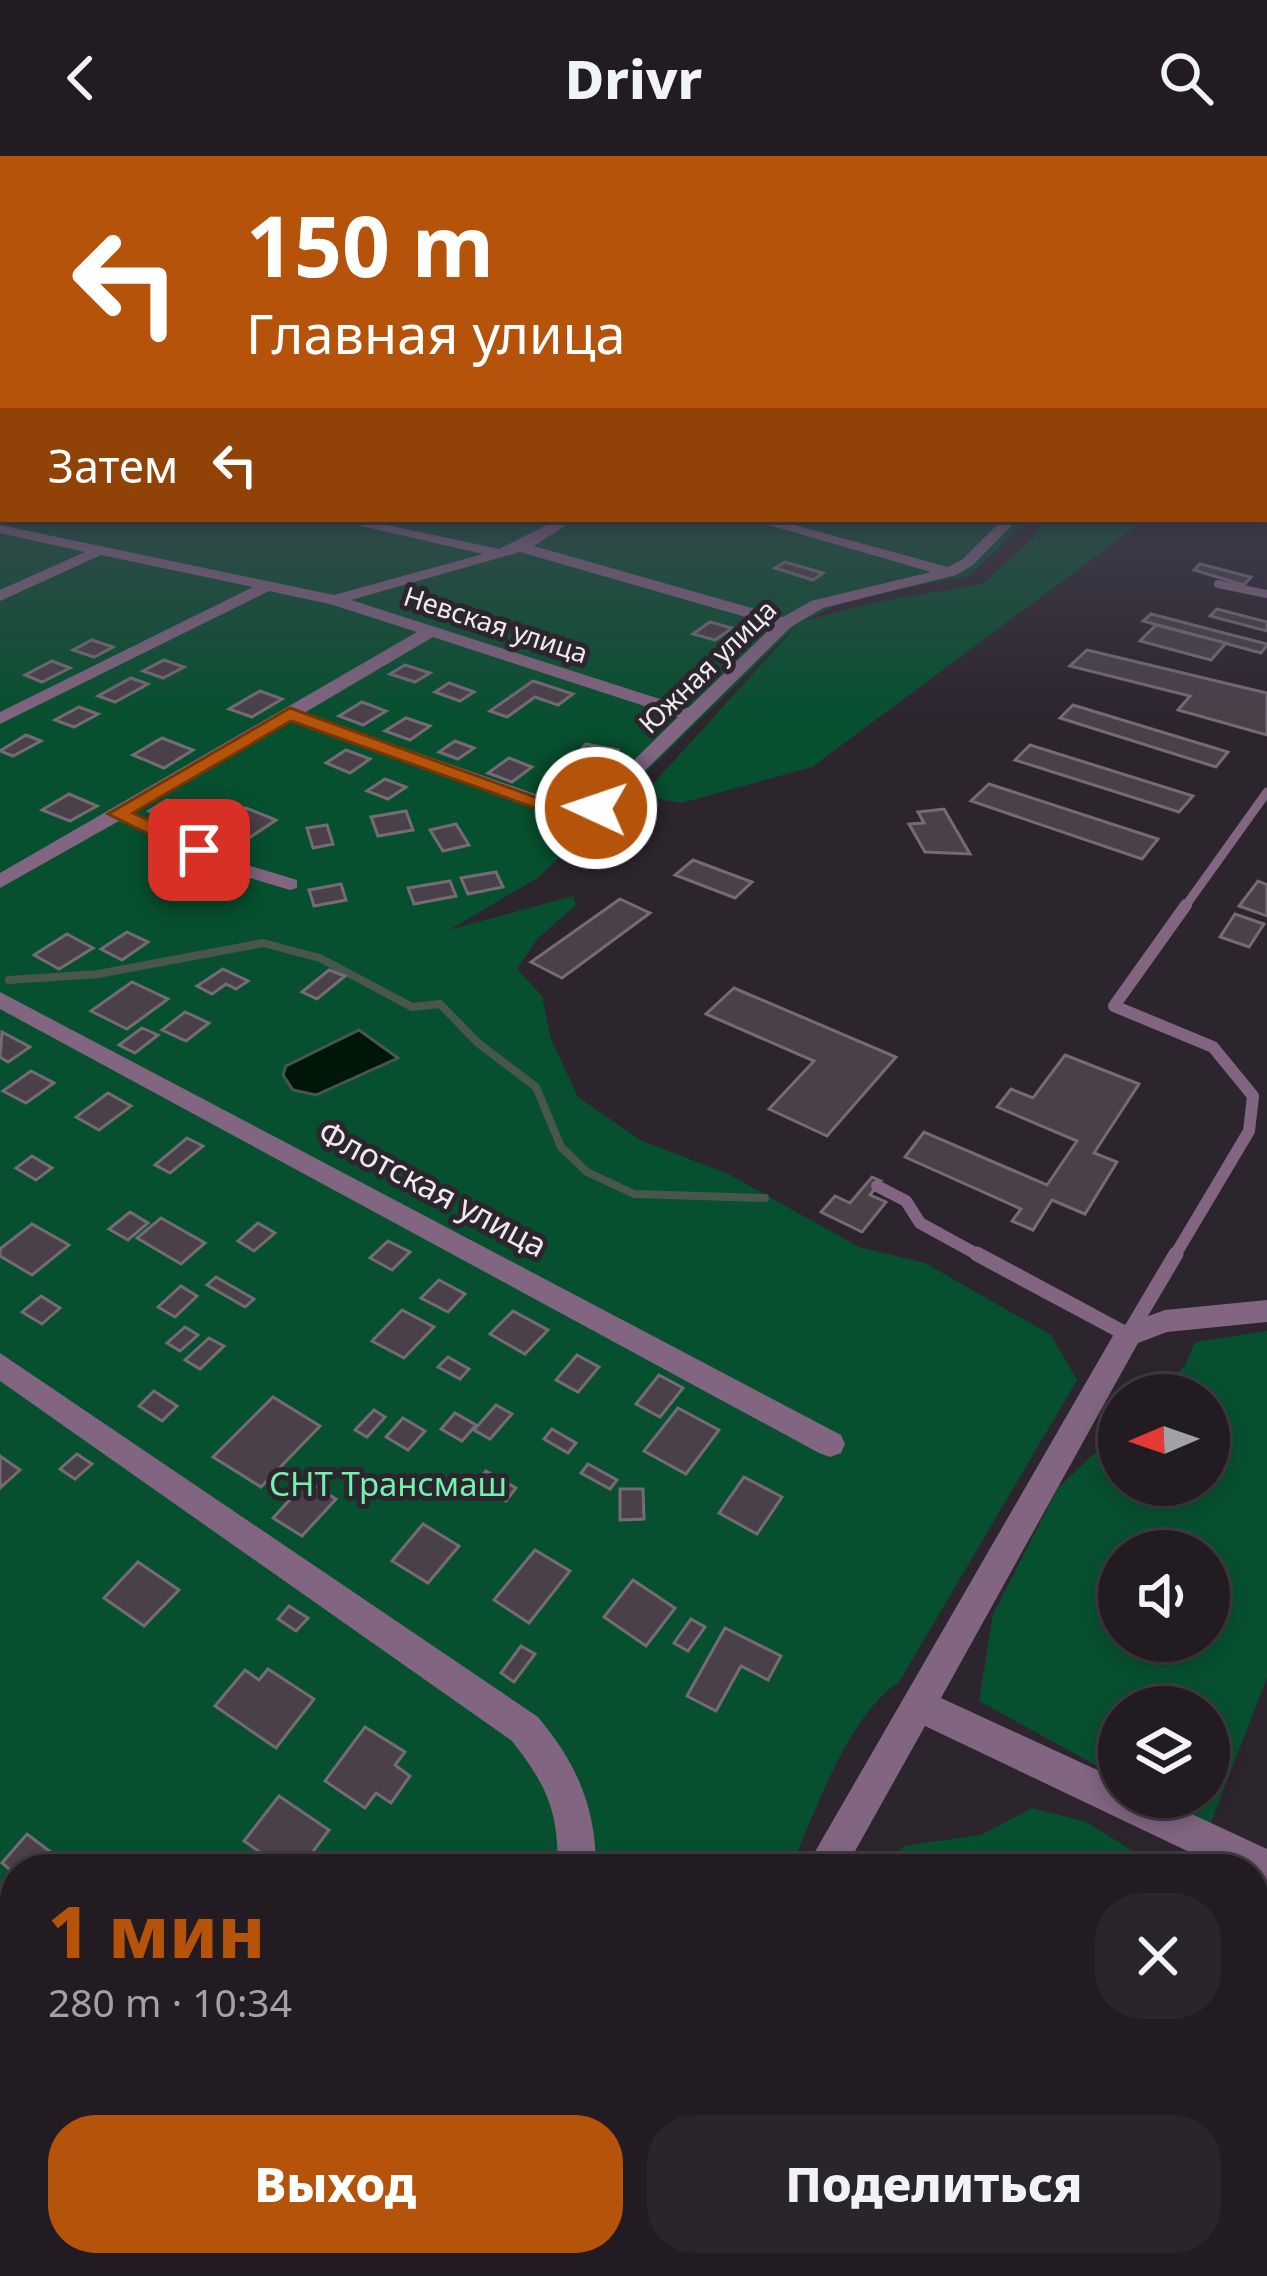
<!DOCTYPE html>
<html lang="ru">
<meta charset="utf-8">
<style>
:root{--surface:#221c22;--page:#2a252a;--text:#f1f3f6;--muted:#a2a1a5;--line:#3f3a40;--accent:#b45309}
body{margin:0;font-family:"Noto Sans",sans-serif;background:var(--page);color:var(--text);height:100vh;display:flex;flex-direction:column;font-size:45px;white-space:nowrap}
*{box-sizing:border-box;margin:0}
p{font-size:39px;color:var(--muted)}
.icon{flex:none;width:66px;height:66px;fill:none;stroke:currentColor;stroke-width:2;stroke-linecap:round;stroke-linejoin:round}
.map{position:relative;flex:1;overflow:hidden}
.panel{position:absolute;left:0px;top:1698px;width:1269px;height:423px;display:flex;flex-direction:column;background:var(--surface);border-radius:48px 48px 0 0;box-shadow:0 6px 18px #0003,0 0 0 3px var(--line)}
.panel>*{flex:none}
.banner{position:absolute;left:0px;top:0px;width:1269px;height:366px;box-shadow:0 6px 18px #0003,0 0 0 3px var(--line);background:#b45309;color:#fff;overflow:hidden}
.needle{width:78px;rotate:268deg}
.controls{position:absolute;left:1098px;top:1218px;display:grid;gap:24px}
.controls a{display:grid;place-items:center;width:132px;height:132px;border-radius:50%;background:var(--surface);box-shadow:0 6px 18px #0003,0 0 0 3px var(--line);font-size:60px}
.pin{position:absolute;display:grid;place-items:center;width:102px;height:102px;color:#fff;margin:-51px;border-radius:24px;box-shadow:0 6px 18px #0006}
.me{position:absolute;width:132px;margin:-66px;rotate:273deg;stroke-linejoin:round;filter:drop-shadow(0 0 9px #0008)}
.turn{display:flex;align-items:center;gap:42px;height:252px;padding:0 48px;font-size:54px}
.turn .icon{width:156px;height:156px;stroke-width:2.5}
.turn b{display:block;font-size:84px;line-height:102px}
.then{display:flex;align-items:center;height:114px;padding:0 48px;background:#0003;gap:24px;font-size:45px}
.round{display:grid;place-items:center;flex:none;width:126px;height:126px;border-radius:48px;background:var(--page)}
.headline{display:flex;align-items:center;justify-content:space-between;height:204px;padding:0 48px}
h1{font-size:72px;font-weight:800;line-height:90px;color:var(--accent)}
.button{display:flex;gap:24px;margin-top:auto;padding:24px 48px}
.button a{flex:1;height:138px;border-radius:48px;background:var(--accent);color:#fff;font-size:48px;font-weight:800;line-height:138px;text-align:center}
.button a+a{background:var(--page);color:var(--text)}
header{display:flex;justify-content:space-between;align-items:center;height:156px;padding:0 48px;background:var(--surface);font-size:54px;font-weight:800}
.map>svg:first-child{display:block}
.green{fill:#07502f;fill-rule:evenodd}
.water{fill:#001708;stroke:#48564d;stroke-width:3}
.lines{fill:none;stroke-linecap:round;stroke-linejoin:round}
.stream{stroke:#48564d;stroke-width:8}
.river{fill:#001708;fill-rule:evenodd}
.building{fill:#4a404a;stroke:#756b75;stroke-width:3}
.service-far3{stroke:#816581;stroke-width:8}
.service-far2{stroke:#816581;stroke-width:9}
.service-far1{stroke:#816581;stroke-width:12}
.service{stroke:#816581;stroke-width:15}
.minor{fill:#816581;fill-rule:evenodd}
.route{fill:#b45309;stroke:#753606;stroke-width:3}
.labels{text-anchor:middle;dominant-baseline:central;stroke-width:10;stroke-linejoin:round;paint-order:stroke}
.far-street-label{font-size:27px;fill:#efe9ef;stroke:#2d252e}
.street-label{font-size:33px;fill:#efe9ef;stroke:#2d252e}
.park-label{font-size:33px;fill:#70f3ac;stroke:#2d252e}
</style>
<header><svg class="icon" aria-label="back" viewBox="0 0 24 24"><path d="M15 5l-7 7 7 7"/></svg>Drivr<svg class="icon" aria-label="search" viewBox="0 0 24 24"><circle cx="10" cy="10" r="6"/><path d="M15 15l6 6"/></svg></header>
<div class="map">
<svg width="1267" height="2120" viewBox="0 0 1267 2120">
<rect width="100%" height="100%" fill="#2d252e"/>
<g class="green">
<path d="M 0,267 L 3,363 L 1029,363 L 969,420 L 855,441 L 803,465 L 882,445 L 983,428 L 1036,379 L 1040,363 L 1146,363 L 812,611 L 681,647 L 642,640 L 801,465 L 539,721 L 449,774 L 573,740 L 576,749 L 537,783 L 517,813 L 542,840 L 551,883 L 578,941 L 640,984 L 728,1018 L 859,1091 L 925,1107 L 1051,1179 L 1077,1224 L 899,1526 C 849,1557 814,1659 790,1713 L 15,1713 L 15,2106 L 506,2106 L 497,2120 L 0,2120 Z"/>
<path d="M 1267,1175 L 1267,1522 L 1209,1671 L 1154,1641 L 1209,1641 L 1209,1551 L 1119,1551 L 1119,1622 L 979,1545 L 993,1458 L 1058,1332 L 1119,1274 L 1119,1329 L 1209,1329 L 1209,1239 L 1155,1239 L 1185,1210 L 1195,1186 ZM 1119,1395 L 1209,1395 L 1209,1485 L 1119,1485 Z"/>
<polygon points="1032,1652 1086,1666 1162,1713 882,1713 904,1690 981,1679"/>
<polygon points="639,2106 1051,2106 1046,2120 631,2120"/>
</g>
<polygon class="water" points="359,874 398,902 316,939 293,934 283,919 286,910"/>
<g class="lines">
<polyline class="stream" points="9,824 98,818 263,787 320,802 412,851 440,848 478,887 536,931 561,991 587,1016 634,1038 765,1042"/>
<rect class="river" x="1266" y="303" width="1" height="14"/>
</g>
<g class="building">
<polygon points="785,406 823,417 813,424 775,412"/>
<polygon points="1200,408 1251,421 1244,429 1194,414"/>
<polygon points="1217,453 1267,466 1267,475 1210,460"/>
<polygon points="1151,458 1267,488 1267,489 1261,497 1143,465"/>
<polygon points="710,466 732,472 715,484 693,478"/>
<polygon points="1156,469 1226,487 1211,504 1140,485"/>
<polygon points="92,484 113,491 94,501 73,494"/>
<polygon points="1087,494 1267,537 1267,579 1178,554 1190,540 1070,510"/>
<polygon points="164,504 184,511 163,522 143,515"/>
<polygon points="52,505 70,512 42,526 25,519"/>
<polygon points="405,509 430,517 415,526 390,518"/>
<polygon points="131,522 148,528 115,546 98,540"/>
<polygon points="533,525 573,538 558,549 535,541 507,561 490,555"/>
<polygon points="449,527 474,536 460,545 435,536"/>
<polygon points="260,535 282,543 252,561 229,553"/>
<polygon points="362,546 386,555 363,569 339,560"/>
<polygon points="1073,549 1228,596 1216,611 1060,562"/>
<polygon points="79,551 98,558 74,571 55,564"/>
<polygon points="406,562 430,570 410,584 385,575"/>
<polygon points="26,579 41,585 13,600 0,595"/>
<polygon points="162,582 193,594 164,612 133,599"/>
<polygon points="455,585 474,592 458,603 439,596"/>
<polygon points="586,588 618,594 608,606 576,599"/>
<polygon points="1030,589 1193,640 1179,656 1015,604"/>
<polygon points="346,594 370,603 350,617 326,607"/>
<polygon points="509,602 532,611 512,626 488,617"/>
<polygon points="572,603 603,614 591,624 559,613"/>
<polygon points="385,623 406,631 388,643 367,635"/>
<polygon points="989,628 1158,683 1142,703 971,645"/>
<polygon points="69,638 97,650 70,665 42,654"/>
<polygon points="167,644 188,654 169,665 149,655"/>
<polygon points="246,652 276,664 246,684 217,671"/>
<polygon points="944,653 970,698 925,696 909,668 924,667 918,656"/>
<polygon points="406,655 413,674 378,680 371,661"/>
<polygon points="456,668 469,689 443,695 430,674"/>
<polygon points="327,669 333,688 313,692 307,672"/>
<polygon points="693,704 752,726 735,742 675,719"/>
<polygon points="496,716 503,731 468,738 461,722"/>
<polygon points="450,725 456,740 414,748 408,732"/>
<polygon points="1258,725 1267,729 1267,760 1239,750"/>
<polygon points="341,728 346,744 314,750 309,734"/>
<polygon points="620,743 650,757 562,822 531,806"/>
<polygon points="1235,758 1264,768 1249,791 1220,781"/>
<polygon points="127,776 148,786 122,804 101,793"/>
<polygon points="67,778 93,792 59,813 34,799"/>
<polygon points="223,813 248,825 236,833 226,828 212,838 197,830"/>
<polygon points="329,814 345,820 317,843 302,836"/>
<polygon points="132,826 168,843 127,873 91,855"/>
<polygon points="734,832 896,901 827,980 769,953 814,905 706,858"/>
<polygon points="185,856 209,867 186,885 162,874"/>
<polygon points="142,872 158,879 135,897 119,889"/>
<polygon points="2,876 30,891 8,906 0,901"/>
<polygon points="1065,899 1139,928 1094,997 1117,1006 1085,1058 1052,1044 1033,1074 1012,1065 1021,1053 905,1001 924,976 1047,1029 1077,985 997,951 1011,933 1033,942"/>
<polygon points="31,915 54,927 26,947 3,935"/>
<polygon points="108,937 131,950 99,974 76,961"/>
<polygon points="187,982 203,990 170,1017 155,1009"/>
<polygon points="32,1000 52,1012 36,1024 16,1012"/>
<polygon points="872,1021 881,1025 870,1039 886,1046 862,1076 821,1056 835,1040 850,1047"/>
<polygon points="130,1056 148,1067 128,1084 109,1073"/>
<polygon points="161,1062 205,1087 181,1108 137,1082"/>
<polygon points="258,1067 275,1077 254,1095 238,1085"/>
<polygon points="32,1068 69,1089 32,1119 0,1100 0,1093"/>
<polygon points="388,1085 410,1096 392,1114 370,1102"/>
<polygon points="216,1121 254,1143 245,1151 207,1129"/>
<polygon points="439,1124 465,1138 448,1156 421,1142"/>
<polygon points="181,1130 197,1140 175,1161 158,1151"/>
<polygon points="41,1140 60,1152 42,1168 22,1156"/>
<polygon points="402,1154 434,1171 404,1202 372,1185"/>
<polygon points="513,1155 548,1174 525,1198 490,1178"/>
<polygon points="185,1171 198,1179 180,1195 167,1187"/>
<polygon points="209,1182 224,1190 200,1213 185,1204"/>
<polygon points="577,1199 599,1211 578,1236 556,1224"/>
<polygon points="448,1201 469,1213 460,1223 438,1211"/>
<polygon points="659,1219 683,1232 660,1261 636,1248"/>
<polygon points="154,1235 177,1250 162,1265 139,1250"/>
<polygon points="273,1241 320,1270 261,1331 213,1301"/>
<polygon points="496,1249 512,1258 490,1283 474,1274"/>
<polygon points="678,1252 719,1274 686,1318 644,1295"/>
<polygon points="374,1254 385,1261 367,1281 355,1274"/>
<polygon points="455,1257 476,1269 462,1285 441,1273"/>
<polygon points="403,1262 425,1275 408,1294 386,1281"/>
<polygon points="552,1273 576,1287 568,1297 544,1283"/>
<polygon points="77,1298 92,1308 75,1323 60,1313"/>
<polygon points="0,1300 20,1314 0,1332"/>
<polygon points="588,1308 617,1324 610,1333 581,1317"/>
<polygon points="486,1315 516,1332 506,1345 475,1327"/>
<polygon points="744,1321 782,1341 757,1378 719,1357"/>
<polygon points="307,1325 336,1343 302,1380 273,1362"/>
<polygon points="620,1333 643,1333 644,1363 620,1364"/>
<polygon points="423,1368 459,1390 428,1427 392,1405"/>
<polygon points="535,1394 570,1415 529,1467 494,1444"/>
<polygon points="138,1406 179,1434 144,1470 104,1442"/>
<polygon points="633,1424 675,1452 646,1490 604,1461"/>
<polygon points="289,1450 308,1462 296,1475 278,1463"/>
<polygon points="691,1463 705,1471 688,1495 674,1487"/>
<polygon points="725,1472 781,1500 768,1524 741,1510 716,1555 687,1540"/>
<polygon points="521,1490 535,1498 514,1526 501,1517"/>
<polygon points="268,1513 314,1543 276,1592 215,1550 245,1514 259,1524"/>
<polygon points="365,1571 405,1596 395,1609 410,1620 391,1647 376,1637 365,1652 325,1625"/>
<polygon points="279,1640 329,1674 300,1713 284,1713 244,1685"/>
<polygon points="27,1678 65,1707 60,1713 15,1713 15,1718 2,1707"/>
</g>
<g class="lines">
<polyline class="service-far3" points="1218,428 1267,438"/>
<polyline class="service-far2" points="1184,752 1267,636"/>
<g class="service-far1">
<polyline points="877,1030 906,1045 920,1067 982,1101"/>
<polyline points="1174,1101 1249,975 1253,940 1213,891 1114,850 1186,749"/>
</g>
<polyline class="service" points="977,1098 1128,1179 1176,1098"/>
<g class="minor">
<rect x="0" y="270" width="3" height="8"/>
<polygon points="0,337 3,337 0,346"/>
<path d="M 331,363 L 359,363 L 499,393 L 559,363 L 575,363 L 534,390 L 783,461 L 811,445 L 931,416 L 748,363 L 772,363 L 948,411 L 963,403 L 1003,363 L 1018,363 L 973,409 L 956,419 L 823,452 L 791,471 L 603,656 L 586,664 L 572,664 L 291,565 L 134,657 L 247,709 L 297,724 L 297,732 L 290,734 L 233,717 L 119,665 L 0,732 L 0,717 L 417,476 L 330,448 L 269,435 L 0,568 L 0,556 L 253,431 L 101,399 L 0,445 L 0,434 L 85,396 L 0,377 L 0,369 L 334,439 L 483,398 ZM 520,396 L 774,469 L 688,552 L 351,444 ZM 433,481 L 678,561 L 589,648 L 578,653 L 304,557 Z"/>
<polygon points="0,836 841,1279 845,1288 841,1297 830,1301 819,1297 0,853"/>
<polygon points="1267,1144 1267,1166 1167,1176 1138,1187 941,1542 1119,1624 1119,1641 1155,1641 1267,1693 1267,1732 1254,1727 1254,1713 1225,1713 925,1570 845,1713 805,1713 1118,1171 1165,1154"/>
<path d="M 0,1197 L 538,1561 C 577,1608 596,1651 596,1713 L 558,1713 C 558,1655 548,1631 512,1585 L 0,1225 Z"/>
<polygon points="0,1819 15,1825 15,1873 0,1867"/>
<polygon points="89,2106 139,2106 133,2120 83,2120"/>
<polygon points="570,2106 619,2106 613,2120 564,2120"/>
</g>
</g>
<linearGradient id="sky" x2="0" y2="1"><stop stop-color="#191419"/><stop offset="0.47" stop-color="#464657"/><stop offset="1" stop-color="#464657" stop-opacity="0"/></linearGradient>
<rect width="1267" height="564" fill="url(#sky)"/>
<polygon class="route" points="290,552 543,644 577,654 596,646 606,652 586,665 572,665 291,565 133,657 207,690 207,699 192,699 108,658"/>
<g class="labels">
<g class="far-street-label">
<text transform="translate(496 468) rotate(18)">Невская улица</text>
<text transform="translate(707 510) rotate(-44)">Южная улица</text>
</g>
<g class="street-label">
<text transform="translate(433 1032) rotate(28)">Флотская улица</text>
</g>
<g class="park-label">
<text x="388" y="1327">СНТ Трансмаш</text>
</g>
</g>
</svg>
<div class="controls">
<a><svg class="needle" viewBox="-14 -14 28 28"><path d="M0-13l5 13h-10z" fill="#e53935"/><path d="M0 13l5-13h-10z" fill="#a2a1a5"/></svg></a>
<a><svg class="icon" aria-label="sound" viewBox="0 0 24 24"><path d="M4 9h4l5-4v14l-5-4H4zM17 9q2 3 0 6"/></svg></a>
<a><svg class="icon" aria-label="layers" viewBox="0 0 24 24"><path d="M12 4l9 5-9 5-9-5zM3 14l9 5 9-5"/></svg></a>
</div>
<div class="pin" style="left:199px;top:694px;background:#d93025"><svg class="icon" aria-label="arrive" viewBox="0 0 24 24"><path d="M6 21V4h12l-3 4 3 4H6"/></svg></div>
<svg class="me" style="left:596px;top:652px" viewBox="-20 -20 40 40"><circle r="17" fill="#b45309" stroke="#fff" stroke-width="3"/><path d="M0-11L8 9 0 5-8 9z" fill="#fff"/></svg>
<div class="banner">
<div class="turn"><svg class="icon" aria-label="left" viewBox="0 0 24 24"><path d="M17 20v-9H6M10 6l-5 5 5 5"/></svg><div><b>150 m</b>Главная улица</div></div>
<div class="then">Затем<svg class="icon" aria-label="left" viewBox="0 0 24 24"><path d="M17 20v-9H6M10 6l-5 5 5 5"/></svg></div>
</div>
<section class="panel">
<div class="headline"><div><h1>1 мин</h1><p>280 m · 10:34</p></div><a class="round"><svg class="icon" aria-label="close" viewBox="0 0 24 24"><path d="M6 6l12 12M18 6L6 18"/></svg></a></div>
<div class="button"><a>Выход</a><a>Поделиться</a></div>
</section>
</div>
